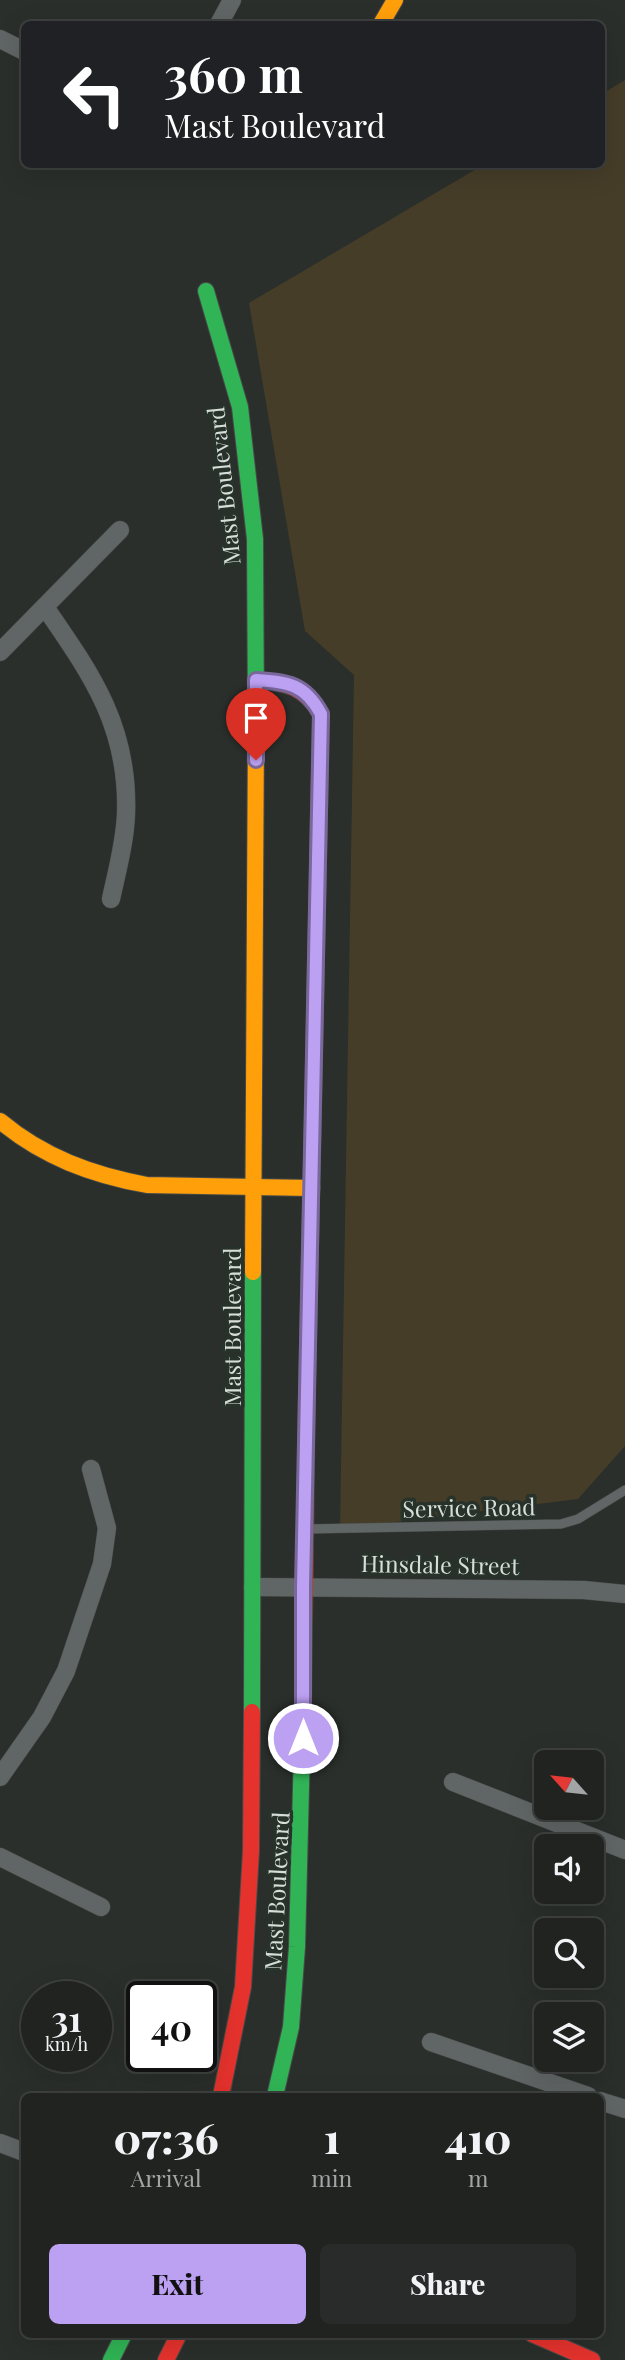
<!DOCTYPE html>
<style>
:root{--surface:#202320;--page:#282b29;--text:#f1f3f6;--muted:#a2a4a5;--line:#3d403e;--accent:#bca0f2}
body{margin:0;font-family:"Playfair Display",serif;background:var(--page);color:var(--text);height:100vh;display:flex;flex-direction:column;font-size:26px;white-space:nowrap}
*{box-sizing:border-box;margin:0}
p{font-size:23px;color:var(--muted)}
.icon{flex:none;width:38px;height:38px;fill:none;stroke:currentColor;stroke-width:2;stroke-linecap:round;stroke-linejoin:round}
.map{position:relative;flex:1;overflow:hidden}
.details{position:absolute;left:21px;top:2093px;width:583px;height:245px;display:flex;flex-direction:column;background:var(--surface);border-radius:10px;box-shadow:0 7px 28px #0002,0 0 0 2px var(--line)}
.details>*{flex:none}
.hud{position:absolute;left:21px;top:21px;width:584px;height:147px;border-radius:10px;box-shadow:0 7px 28px #0002,0 0 0 2px var(--line);background:#202124;color:#fff;overflow:hidden}
.needle{width:46px;rotate:297deg}
.tools{position:absolute;left:534px;top:1750px;display:grid;gap:14px}
.tools a{display:grid;place-items:center;width:70px;height:70px;border-radius:10px;background:var(--surface);box-shadow:0 7px 28px #0002,0 0 0 2px var(--line);font-size:35px}
.speed{position:absolute;left:21px;top:1981px;display:flex;gap:14px;font-size:35px;font-weight:700;text-align:center}
.speed>*{display:grid;place-content:center;width:91px;height:91px;border-radius:50%;background:var(--surface);box-shadow:0 7px 28px #0002,0 0 0 2px var(--line);line-height:1}
.speed small{font-size:18px;font-weight:400}
.speed .limit{border:4px solid #111;border-radius:10px;background:#fff;color:#111}
.pin{position:absolute;display:grid;place-items:center;width:60px;height:60px;color:#fff;margin:-72px -30px;border-radius:50% 50% 50% 0;rotate:-45deg;box-shadow:0 0 7px #0007}
.pin .icon{rotate:45deg}
.me{position:absolute;width:77px;margin:-38px;rotate:0deg;stroke-linejoin:round;filter:drop-shadow(0 0 5px #0008)}
.turn{display:flex;align-items:center;gap:24px;height:147px;padding:0 28px;font-size:32px}
.turn .icon{width:91px;height:91px;stroke-width:2.5}
.turn b{display:block;font-size:49px;line-height:60px}
.eta{display:flex;justify-content:space-evenly;align-items:center;height:119px;text-align:center}
.eta b{font-size:42px;font-weight:800;line-height:49px}
.button{display:flex;gap:14px;margin-top:auto;padding:14px 28px}
.button a{flex:1;height:80px;border-radius:10px;background:var(--accent);color:#111;font-size:28px;font-weight:800;line-height:80px;text-align:center}
.button a+a{background:var(--page);color:var(--text)}
.map>svg:first-child{display:block}
.green{fill:#453d28}
.lines{fill:none;stroke-linecap:round;stroke-linejoin:round}
.lane-casing{stroke:#474a48;stroke-width:10}
.street-casing{stroke:#474a48;stroke-width:19}
.fast-casing{stroke:#474a48;stroke-width:18}
.slow-casing{stroke:#474a48;stroke-width:18}
.jam-casing{stroke:#474a48;stroke-width:18}
.lane{stroke:#606665;stroke-width:9}
.street{stroke:#606665;stroke-width:18}
.fast{stroke:#30b455;stroke-width:16}
.slow{stroke:#ff9f0a;stroke-width:16}
.jam{stroke:#e5322d;stroke-width:16}
.route-casing{stroke:#7a689d;stroke-width:18}
.route{stroke:#bca0f2;stroke-width:12}
.labels{text-anchor:middle;dominant-baseline:central;stroke-width:7;stroke-linejoin:round;paint-order:stroke}
.street-label{font-size:23px;fill:#d7ded9;stroke:#27322a}
</style>
<div class="map">
<svg width="625" height="2360" viewBox="0 0 625 2360">
<rect width="100%" height="100%" fill="#2a2f2b"/>
<polygon class="green" points="625,80 625,1446 578,1499 340,1529 354,675 305,631 249,303 483,165 602,164 602,94"/>
<g class="lines">
<g class="lane-casing">
<polyline id="lane" points="306,1529 561,1524 578,1519 625,1490"/>
</g>
<g class="street-casing">
<g id="street">
<polyline points="219,24 232,0"/>
<polyline points="0,39 24,51"/>
<path d="M 45,607 C 92,675 129,727 126,814 C 125,842 117,871 111,899"/>
<polyline points="0,652 120,530"/>
<polyline points="253,1587 584,1590 625,1594"/>
<polyline points="0,1777 42,1717 66,1671 102,1564 107,1528 91,1469"/>
<polyline points="453,1782 625,1850"/>
<polyline points="0,1857 101,1907"/>
<polyline points="431,2042 588,2096"/>
<polyline points="600,2101 625,2109"/>
<polyline points="0,2143 24,2152"/>
</g>
</g>
<g class="fast-casing">
<g id="fast">
<polyline points="206,291 240,407 255,539 256,723"/>
<polyline points="252,1712 253,1272"/>
<polyline points="275,2096 291,2027 297,1947 303,1707"/>
<polyline points="111,2360 124,2334"/>
</g>
</g>
<g class="slow-casing">
<g id="slow">
<polyline points="381,24 395,0"/>
<path d="M 0,1121 C 43,1157 92,1175 147,1185 L 312,1188"/>
<polyline points="253,1272 256,723"/>
<polyline points="307,1388 313,1112"/>
</g>
</g>
<g class="jam-casing">
<g id="jam">
<path d="M 256,680 C 287,683 304,686 321,714 L 313,1112"/>
<polyline points="303,1707 307,1388"/>
<polyline points="221,2096 243,1987 251,1851 252,1712"/>
<polyline points="532,2334 592,2360"/>
<polyline points="166,2360 179,2334"/>
</g>
</g>
<use href="#lane" class="lane"/>
<use href="#street" class="street"/>
<use href="#fast" class="fast"/>
<use href="#slow" class="slow"/>
<use href="#jam" class="jam"/>
</g>
<g class="lines">
<g class="route-casing">
<path id="route" d="M 256,760 L 256,680 C 288,682 305,684 321,714 L 303,1587 L 303,1738"/>
</g>
<use href="#route" class="route"/>
</g>
<g class="labels">
<g class="street-label">
<text transform="translate(223 486) rotate(-96)">Mast Boulevard</text>
<text transform="translate(231 1327) rotate(-90)">Mast Boulevard</text>
<text transform="translate(469 1507) rotate(-1)">Service Road</text>
<text transform="translate(440 1564) rotate(1)">Hinsdale Street</text>
<text transform="translate(276 1891) rotate(-87)">Mast Boulevard</text>
</g>
</g>
</svg>
<div class="tools">
<a><svg class="needle" viewBox="-14 -14 28 28"><path d="M0-13l5 13h-10z" fill="#e53935"/><path d="M0 13l5-13h-10z" fill="#a2a4a5"/></svg></a>
<a><svg class="icon" aria-label="sound" viewBox="0 0 24 24"><path d="M4 9h4l5-4v14l-5-4H4zM17 9q2 3 0 6"/></svg></a>
<a><svg class="icon" aria-label="search" viewBox="0 0 24 24"><circle cx="10" cy="10" r="6"/><path d="M15 15l6 6"/></svg></a>
<a><svg class="icon" aria-label="layers" viewBox="0 0 24 24"><path d="M12 4l9 5-9 5-9-5zM3 14l9 5 9-5"/></svg></a>
</div>
<div class="speed"><div>31<small>km/h</small></div><div class="limit">40</div></div>
<div class="pin" style="left:256px;top:760px;background:#d93025"><svg class="icon" aria-label="arrive" viewBox="0 0 24 24"><path d="M6 21V4h12l-3 4 3 4H6"/></svg></div>
<svg class="me" style="left:303px;top:1738px" viewBox="-20 -20 40 40"><circle r="17" fill="#bca0f2" stroke="#fff" stroke-width="3"/><path d="M0-11L8 9 0 5-8 9z" fill="#fff"/></svg>
<div class="hud">
<div class="turn"><svg class="icon" aria-label="left" viewBox="0 0 24 24"><path d="M17 20v-9H6M10 6l-5 5 5 5"/></svg><div><b>360 m</b>Mast Boulevard</div></div>
</div>
<section class="details">
<div class="eta">
<div><b>07:36</b><p>Arrival</p></div>
<div><b>1</b><p>min</p></div>
<div><b>410</b><p>m</p></div>
</div>
<div class="button"><a>Exit</a><a>Share</a></div>
</section>
</div>
